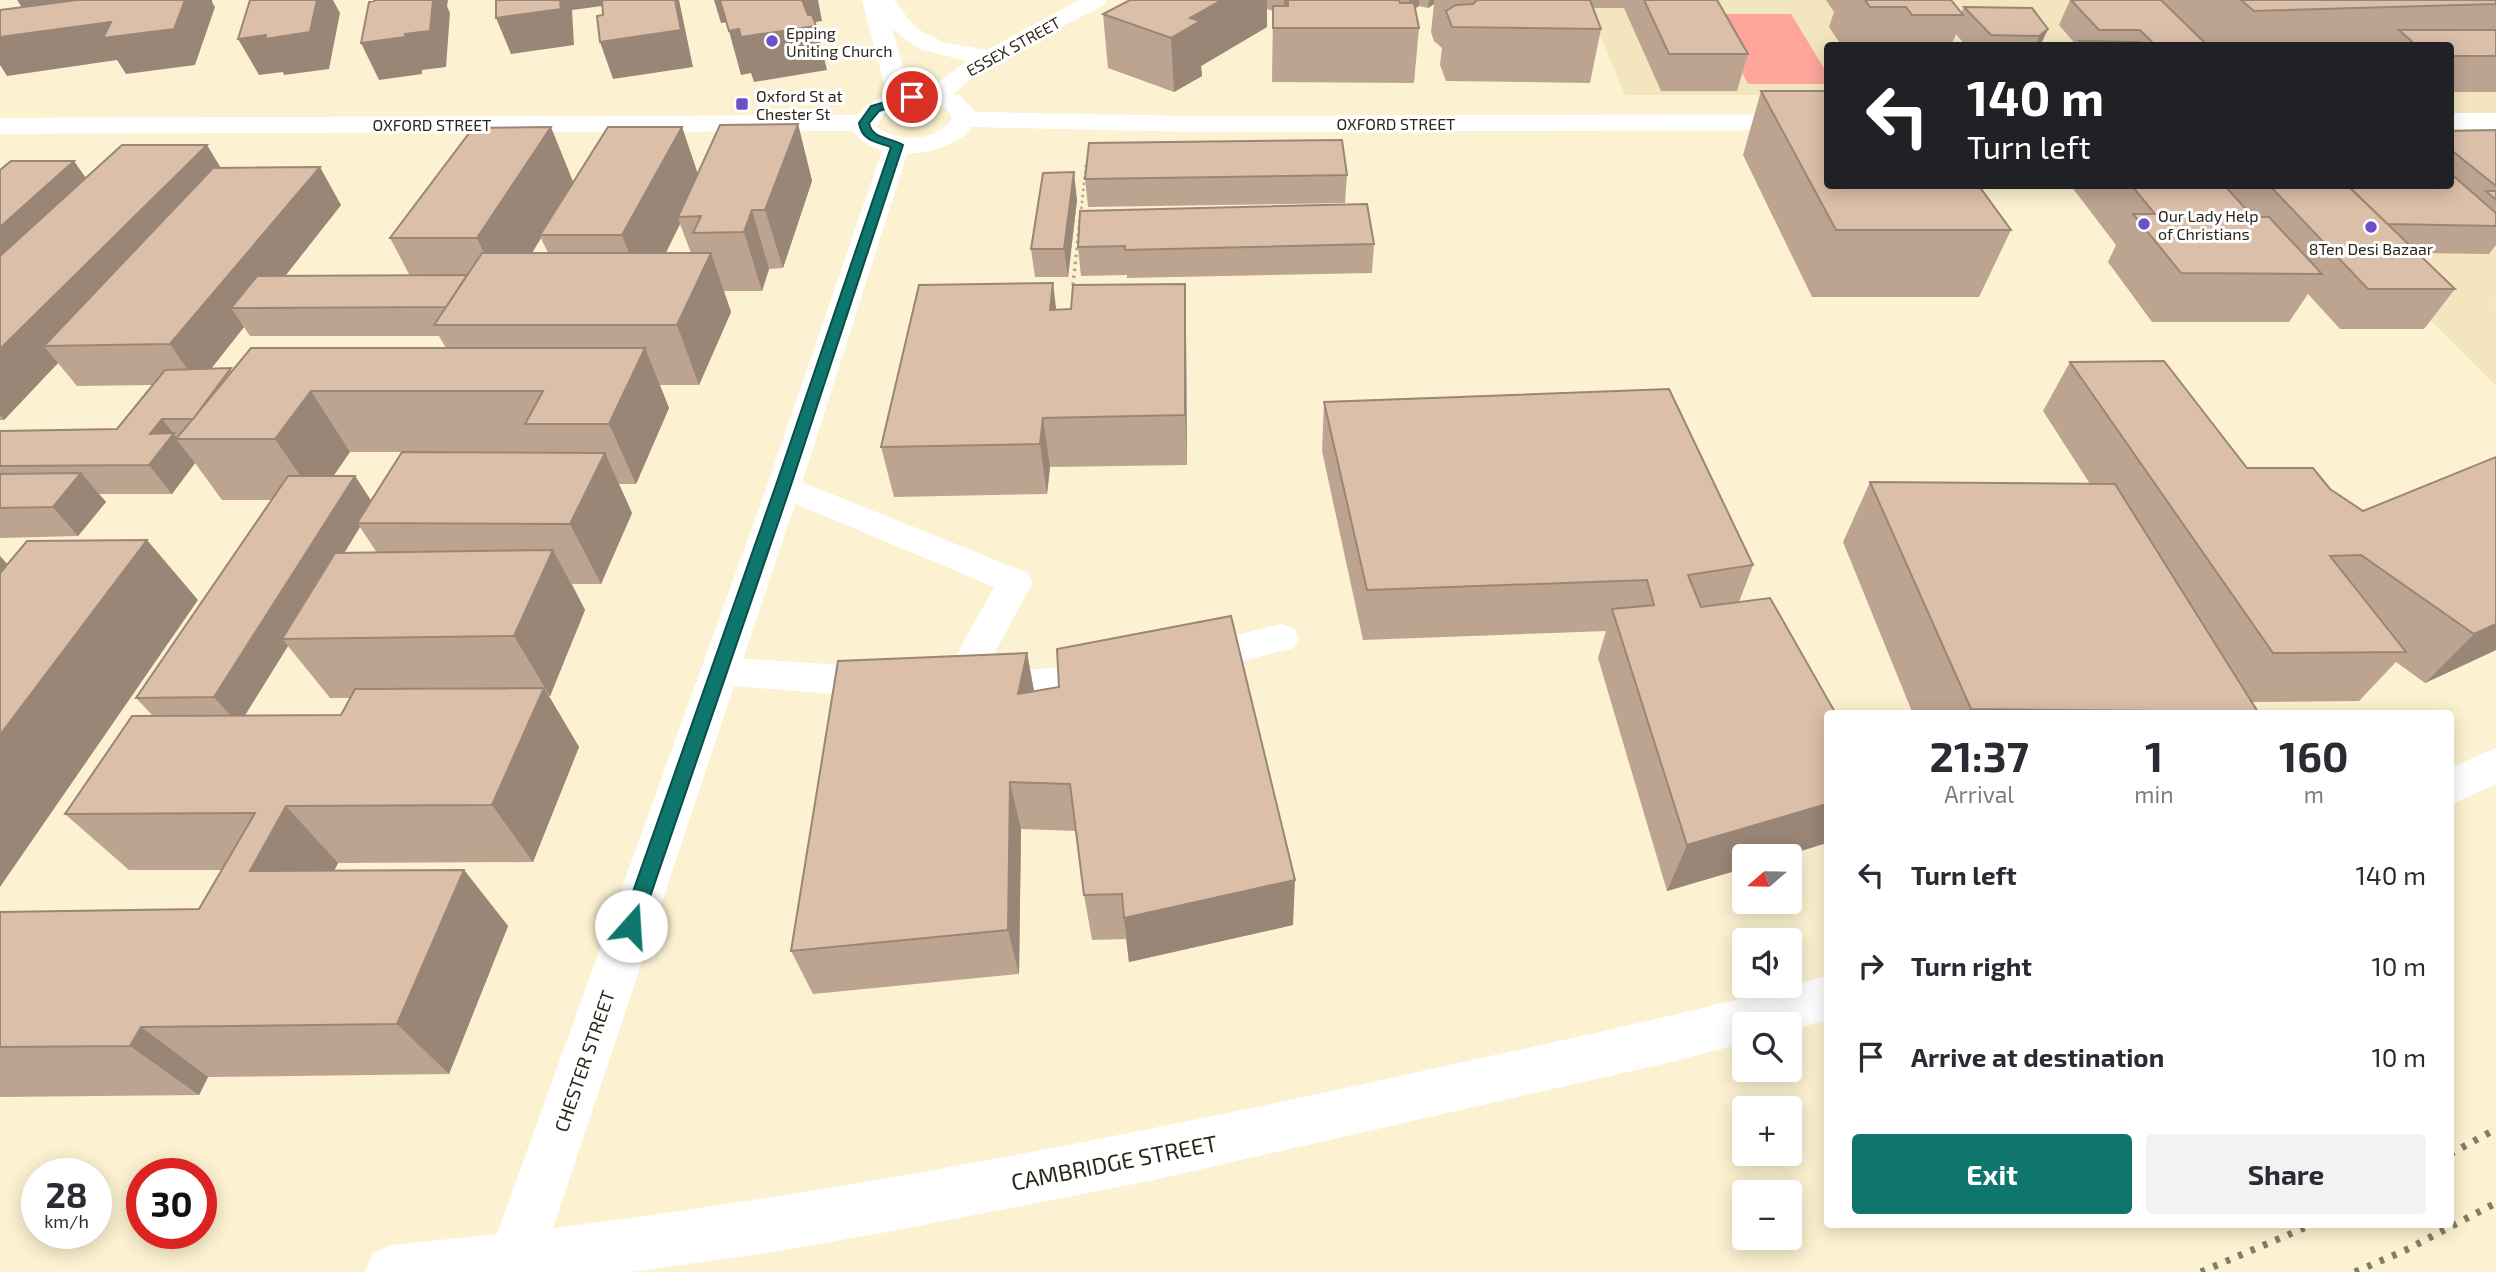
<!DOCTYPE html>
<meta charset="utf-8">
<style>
:root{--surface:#fff;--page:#f2f2f3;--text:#2b2b33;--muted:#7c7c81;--accent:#0f766e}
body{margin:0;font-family:"Exo 2",sans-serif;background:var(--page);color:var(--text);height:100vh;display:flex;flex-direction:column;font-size:26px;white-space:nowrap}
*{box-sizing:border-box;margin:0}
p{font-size:23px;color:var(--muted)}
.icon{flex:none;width:38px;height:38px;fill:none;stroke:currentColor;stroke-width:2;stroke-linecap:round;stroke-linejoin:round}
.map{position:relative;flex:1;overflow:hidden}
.drawer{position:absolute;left:1824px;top:710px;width:630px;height:518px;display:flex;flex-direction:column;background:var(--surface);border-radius:7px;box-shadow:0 4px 18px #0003}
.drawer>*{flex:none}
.hud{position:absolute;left:1824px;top:42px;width:630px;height:147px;border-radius:7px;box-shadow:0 4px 18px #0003;background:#202124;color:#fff;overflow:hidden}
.needle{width:46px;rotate:250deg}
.tools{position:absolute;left:1732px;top:844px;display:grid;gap:14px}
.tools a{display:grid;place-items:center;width:70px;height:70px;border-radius:7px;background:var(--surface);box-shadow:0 4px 18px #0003;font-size:35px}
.speed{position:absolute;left:21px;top:1158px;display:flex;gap:14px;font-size:35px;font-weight:700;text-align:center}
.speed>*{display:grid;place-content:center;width:91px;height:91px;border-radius:50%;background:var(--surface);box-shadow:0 4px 18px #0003;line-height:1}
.speed small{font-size:18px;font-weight:400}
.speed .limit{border:10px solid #d22;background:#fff;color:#111}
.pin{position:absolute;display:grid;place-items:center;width:60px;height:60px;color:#fff;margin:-30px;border:4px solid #fff;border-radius:50%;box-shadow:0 2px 7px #0007}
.me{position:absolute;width:77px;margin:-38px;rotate:19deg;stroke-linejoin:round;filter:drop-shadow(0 0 5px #0008)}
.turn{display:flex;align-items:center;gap:24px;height:147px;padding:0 28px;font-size:32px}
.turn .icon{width:91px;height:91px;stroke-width:2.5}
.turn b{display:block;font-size:49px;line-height:60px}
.eta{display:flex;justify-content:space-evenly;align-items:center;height:119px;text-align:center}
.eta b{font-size:42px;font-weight:700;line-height:49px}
.action{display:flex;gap:14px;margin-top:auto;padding:14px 28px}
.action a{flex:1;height:80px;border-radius:7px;background:var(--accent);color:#fff;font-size:28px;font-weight:700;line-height:80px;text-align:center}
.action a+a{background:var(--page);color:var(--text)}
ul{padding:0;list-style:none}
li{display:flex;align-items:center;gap:21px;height:91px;padding:0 28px}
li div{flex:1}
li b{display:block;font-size:26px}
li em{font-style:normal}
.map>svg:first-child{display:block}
.built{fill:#f3e6bf}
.green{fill:#fda59a}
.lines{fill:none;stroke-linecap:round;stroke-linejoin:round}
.path-far1{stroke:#b1a98f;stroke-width:2.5;stroke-dasharray:2.5 3.5;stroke-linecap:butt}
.path{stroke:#b1a98f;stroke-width:3.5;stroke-dasharray:2.5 4.5;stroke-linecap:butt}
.service{fill:#fff;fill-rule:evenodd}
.minor{fill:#fff;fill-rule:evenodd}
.tertiary{fill:#fff;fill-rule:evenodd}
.rail{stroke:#837c67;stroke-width:7;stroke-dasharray:4.5 9;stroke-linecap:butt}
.wall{fill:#bda491;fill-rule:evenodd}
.shaded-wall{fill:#9a8676}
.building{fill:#dcbfa9;stroke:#9a8676;stroke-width:2}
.route{fill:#0f766e;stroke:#0a4d48;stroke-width:2}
.poi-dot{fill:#6d4fc8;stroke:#fff;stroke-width:2.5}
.labels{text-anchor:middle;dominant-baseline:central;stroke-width:6;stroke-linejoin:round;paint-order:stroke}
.far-poi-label{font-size:16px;fill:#2c281b;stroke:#fff;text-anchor:start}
.far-street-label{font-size:16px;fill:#2c281b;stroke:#fff}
.street-label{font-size:19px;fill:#2c281b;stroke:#fff}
.near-street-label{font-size:23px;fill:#2c281b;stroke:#fff}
</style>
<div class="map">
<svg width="2496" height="1272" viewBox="0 0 2496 1272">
<rect width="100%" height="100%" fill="#fcf2d1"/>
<g class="built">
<polygon points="1585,0 2131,0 2178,45 1827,46 1827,95 1625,95"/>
<polygon points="2450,63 2496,63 2496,303 2494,304 2496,306 2496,386 2297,186 2450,186"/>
</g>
<polygon class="green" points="1712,14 1791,14 1827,73 1827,84 1748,84"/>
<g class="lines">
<polyline class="path-far1" points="1080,221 1086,165"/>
<polyline class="path" points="1073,285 1080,219"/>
<g class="service">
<path d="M 784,475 L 1028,573 L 1033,582 L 985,671 L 1107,666 L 1120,670 L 1126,680 L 1120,690 L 1107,694 L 983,701 C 965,695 954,704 931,696 L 925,686 L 931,676 L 947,672 L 994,587 L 772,494 L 767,486 L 772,478 Z"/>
<polygon points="1281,624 1294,628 1299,638 1294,648 1191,674 1178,670 1172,660 1178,650"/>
<polygon points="719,657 886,668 899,673 905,683 899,693 886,698 719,685 706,681 700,671 706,661"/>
</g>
<g class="minor">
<path d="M 862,0 L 894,0 L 913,25 L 924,33 L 946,43 L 987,50 L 1079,0 L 1107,0 L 1104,5 C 1063,27 1013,50 975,76 C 959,87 946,107 925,102 L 922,97 L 925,92 L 967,61 L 919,49 L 892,29 L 912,99 L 909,104 L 900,106 L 891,104 L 888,99 Z"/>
<path d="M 897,137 L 906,139 L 910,145 L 801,486 L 553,1228 C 832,1193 1108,1140 1382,1080 C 1531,1047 1680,1016 1827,976 L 1827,1020 L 1790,1030 L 1790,1024 L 1745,1024 L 1745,1043 L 1667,1063 L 1149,1181 L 898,1230 L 772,1252 L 632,1272 L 365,1272 L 373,1253 L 392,1245 L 497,1234 L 767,486 L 884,145 L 888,139 Z"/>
<polygon points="2496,748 2496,784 2450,805 2450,768"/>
</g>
<g class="tertiary">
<path d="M 928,89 L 961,96 L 975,112 L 1198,116 L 1827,114 L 1827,130 L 1198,132 L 972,127 C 949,158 876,165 853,131 L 0,134 L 0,118 L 857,115 C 872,96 903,89 928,89 ZM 914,104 C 929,104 948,102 952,119 C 935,142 900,143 877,127 L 884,114 Z"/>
<rect x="2450" y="113" width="46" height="16"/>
</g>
<g class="rail">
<polyline points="2450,1154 2496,1129"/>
<polyline points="2201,1272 2311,1225"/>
<polyline points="2355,1272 2406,1250 2496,1203"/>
</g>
</g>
<g class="wall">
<polygon points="1130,0 1717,0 1748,54 1737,91 1661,91 1624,8 1593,8 1601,29 1590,83 1446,81 1440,65 1442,48 1434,41 1431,32 1434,4 1428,8 1419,6 1415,8 1419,28 1414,83 1272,82 1273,11 1267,9 1267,27 1201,66 1202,76 1174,92 1108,68 1103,14"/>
<polygon points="1826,0 1951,0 1961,13 1964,7 2048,29 2040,46 1966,46 1956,34 1951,46 1842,46 1829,27 1834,12"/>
<polygon points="2070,0 2496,0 2496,92 2450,92 2450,46 2077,46 2059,25"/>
<polygon points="1761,91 2011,230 1979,297 1812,297 1743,155"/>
<path d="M 798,124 L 812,181 L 783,268 L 769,269 L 762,291 L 724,291 L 731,312 L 699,385 L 660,385 L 669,408 L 636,484 L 619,484 L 632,513 L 601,584 L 572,584 L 585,610 L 550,696 L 549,696 L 579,747 L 533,862 L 338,863 L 334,871 L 464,870 L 508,926 L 449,1074 L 208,1077 L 199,1095 L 0,1097 L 0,912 L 199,909 L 222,870 L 129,870 L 65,814 L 153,716 L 136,698 L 272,500 L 222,500 L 195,463 L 172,494 L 99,494 L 106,502 L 78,536 L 0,538 L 0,431 L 117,429 L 152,385 L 77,386 L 58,363 L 4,420 L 0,420 L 0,170 L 86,178 L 221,168 L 341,205 L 285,276 L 410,276 L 390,238 L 573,182 L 682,127 L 698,174 ZM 680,224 L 691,253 L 666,253 ZM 541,238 L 548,253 L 532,253 ZM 244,327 L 250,336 L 439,336 L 446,348 L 233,370 L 211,369 ZM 350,452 L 402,452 L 371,501 L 355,476 L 333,476 ZM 360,527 L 377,553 L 344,553 ZM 288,646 L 330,698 L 350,698 L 341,715 L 245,715 Z"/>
<polygon points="2496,130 2496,245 2489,254 2417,253 2455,289 2424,329 2340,329 2308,294 2289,322 2152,322 2108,262 2116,245 2071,186 2450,186 2450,131"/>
<polygon points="1347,175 1345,203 1088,207 1085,179"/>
<polygon points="1077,200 1068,277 1035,277 1031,249"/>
<polygon points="1374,244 1372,273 1127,278 1127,275 1081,276 1078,247"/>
<polygon points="1056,310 1186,332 1187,465 1050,467 1047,494 894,497 881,447"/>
<polygon points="2070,362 2247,468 2330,489 2496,650 2425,683 2396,662 2359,701 2251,702 2258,712 2256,714 1913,714 1843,542 1870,482 2090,484 2043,411"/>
<polygon points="1324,402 1753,565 1739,602 1745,868 1667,891 1598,658 1606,631 1363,640 1322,451"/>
<polygon points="1027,653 1034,691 1293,925 1129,962 1126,939 1092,940 1084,895 1076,831 1021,829 1019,974 813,994 791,951"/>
</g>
<g class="shaded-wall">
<polygon points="17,0 147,0 31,21"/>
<polygon points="185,0 212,0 212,2 215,7 195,65 126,74 117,60 7,76 0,65 0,37"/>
<polygon points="317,0 333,0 340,13 329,69 284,75 283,72 259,75 238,39 266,35"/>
<polygon points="433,0 448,0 447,6 450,13 446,67 422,70 422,74 379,80 361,43 405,34"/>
<polygon points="560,0 609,0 610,5 572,10 574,45 511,54 496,18"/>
<polygon points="675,0 679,0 693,67 613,79 600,42"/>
<polygon points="714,0 818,0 822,21 805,24 802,11 721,23"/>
<polygon points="1222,0 1267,0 1267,27 1201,66 1202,76 1174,92 1171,38 1190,18"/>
<polygon points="1284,0 1287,0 1287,12 1284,14"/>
<polygon points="1409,0 1419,0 1419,6 1408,13"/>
<polygon points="1429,0 1434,0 1434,4 1428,8"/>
<polygon points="816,26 827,70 754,82 751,73 741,75 729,31 739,29"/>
<polygon points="2048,29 2040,46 2035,46 2039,36"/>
<polygon points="798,124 812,181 783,268 765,210"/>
<polygon points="551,127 574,184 540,235 541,238 505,297 477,238"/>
<polygon points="682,127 701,184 678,217 680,224 645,294 622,235"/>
<polygon points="207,145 230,183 44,346 58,363 4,420 0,415 0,349"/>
<polygon points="74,161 93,188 0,274 0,227"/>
<polygon points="320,167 341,205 260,308 231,308 244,327 198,385 170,344"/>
<polygon points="1074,172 1077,200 1068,277 1064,249"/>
<polygon points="752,210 769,269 762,291 744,232"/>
<polygon points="711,253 731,312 699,385 677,325"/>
<polygon points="1053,283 1059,332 1050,310"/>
<polygon points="1185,284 1186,332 1187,465 1185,415"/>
<polygon points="645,348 669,408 636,484 609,424"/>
<polygon points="311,391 350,452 317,500 275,439"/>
<polygon points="1043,418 1050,467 1047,494 1040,444"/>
<polygon points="162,419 178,439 176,439 195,463 172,494 149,465 150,434"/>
<polygon points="605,453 632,513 601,584 570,524"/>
<polygon points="81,473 106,502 78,536 53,507"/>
<polygon points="355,476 374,505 357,523 360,527 292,639 282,639 288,646 239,725 214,697"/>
<polygon points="147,540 198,600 0,887 0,735"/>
<polygon points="553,550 585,610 550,696 514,636"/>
<polygon points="0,556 12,569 0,583"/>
<polygon points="2496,624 2496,650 2425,683 2474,634"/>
<polygon points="1027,653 1036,702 1018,694"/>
<polygon points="544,688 579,747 533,862 492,805"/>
<polygon points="1010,782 1021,829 1019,974 1008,930"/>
<polygon points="1827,804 1827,843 1785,856 1745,856 1745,868 1667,891 1687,845"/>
<polygon points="286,806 338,863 306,926 250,871"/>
<polygon points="464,870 508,926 449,1074 397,1024"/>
<polygon points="1295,880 1293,925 1129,962 1124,918"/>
<polygon points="141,1027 208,1077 199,1095 130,1046"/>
</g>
<g class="building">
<polygon points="77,0 185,0 174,29 103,38 111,22 0,37 0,10"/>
<polygon points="250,0 317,0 310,32 265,39 266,35 238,39"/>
<polygon points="374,0 433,0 430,31 405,34 405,37 361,43 369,2 374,1"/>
<polygon points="496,0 560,0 561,9 496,18"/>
<polygon points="602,0 675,0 681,30 600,42 597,16 603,15"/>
<polygon points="720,0 802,0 808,15 812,15 816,26 741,37 739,29 729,31"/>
<polygon points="1130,0 1222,0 1190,18 1200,21 1171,38 1103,14"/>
<polygon points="1288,0 1399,0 1400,3 1414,3 1419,28 1273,28 1273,6 1288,6"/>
<polygon points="1477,0 1590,0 1601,29 1452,27 1446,11 1456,5 1473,4"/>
<polygon points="1644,0 1717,0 1748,54 1669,54"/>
<polygon points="1865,0 1951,0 1963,15 1912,15 1906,7 1870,7"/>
<polygon points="2071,0 2161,0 2208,46 2156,46 2140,30 2099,30"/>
<polygon points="2241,0 2496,0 2496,4 2254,11"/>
<polygon points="1964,7 2032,8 2048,29 2039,36 1991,35"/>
<polygon points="2399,30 2496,30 2496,56 2450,56 2450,46 2417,46"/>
<polygon points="2079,41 2140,42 2143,46 2084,46"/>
<polygon points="1761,91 1827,91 1827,186 1979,186 2011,230 1836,230"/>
<polygon points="798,124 765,210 752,210 744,232 693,233 701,216 678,217 720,125"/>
<polygon points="551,127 477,238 390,238 473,128"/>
<polygon points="608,127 682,127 622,235 540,235"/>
<polygon points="2496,130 2496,186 2450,149 2450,131"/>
<polygon points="1342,140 1347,175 1085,179 1089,143"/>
<polygon points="122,145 207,145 0,349 0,256"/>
<polygon points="11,161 74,161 0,227 0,170"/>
<polygon points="320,167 170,344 44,346 213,168"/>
<polygon points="1074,172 1064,249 1031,249 1043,173"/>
<polygon points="2450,173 2496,213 2496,226 2387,224 2348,186 2450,186"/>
<polygon points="2132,186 2225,186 2253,217 2269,217 2322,274 2181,273 2133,214 2155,214"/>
<polygon points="2270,186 2348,186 2455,289 2368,289"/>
<polygon points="2486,191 2496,191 2496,200"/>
<polygon points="1367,204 1374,244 1125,250 1125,246 1078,247 1080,211"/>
<polygon points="482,253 711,253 677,325 434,325"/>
<polygon points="467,275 446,307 231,308 257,276"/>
<polygon points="1053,283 1050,310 1071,309 1073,285 1185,284 1185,415 1043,418 1040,444 881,447 919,285"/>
<polygon points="251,348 645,348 609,424 525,424 543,391 311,391 275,439 176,439"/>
<polygon points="2164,361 2247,468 2313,468 2330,489 2363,511 2496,457 2496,624 2474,634 2361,555 2330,556 2406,652 2273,653 2070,362"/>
<polygon points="231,368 193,419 162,419 150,434 174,433 149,465 0,466 0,431 117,429 165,370"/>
<polygon points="1669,389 1753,565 1688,575 1701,607 1770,598 1836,714 1827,714 1827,804 1687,845 1612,609 1654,605 1647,580 1367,590 1324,402"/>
<polygon points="402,452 605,453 570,524 357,523"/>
<polygon points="81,473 53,507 0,508 0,474"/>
<polygon points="288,476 355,476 214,697 136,698"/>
<polygon points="1870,482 2115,484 2258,712 1971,709"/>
<polygon points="147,540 0,735 0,573 27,541"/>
<polygon points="553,550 514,636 282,639 335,553"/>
<polygon points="1231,616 1295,880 1124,918 1122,894 1084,895 1070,784 1010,782 1008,930 791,951 838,661 1027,653 1018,694 1059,687 1057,649"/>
<polygon points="544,688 492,805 286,806 250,871 464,870 397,1024 141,1027 130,1046 0,1047 0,912 199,909 255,813 65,814 132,716 341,715 355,689"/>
</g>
<path class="route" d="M 912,94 L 915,95 L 915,99 L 879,111 L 869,123 C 872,140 891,137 903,145 L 791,485 L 640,926 L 637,932 L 631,935 L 624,932 L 621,926 L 776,485 L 891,147 C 876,142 862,141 859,123 L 871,106 Z"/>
<g class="poi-dot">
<circle cx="772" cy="41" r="7"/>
<rect x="735" y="97" width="14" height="14" rx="3.5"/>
<circle cx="2144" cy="224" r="7"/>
<circle cx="2371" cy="227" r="7"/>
</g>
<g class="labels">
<g class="far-poi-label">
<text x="786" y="32">Epping<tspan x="786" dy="18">Uniting Church</tspan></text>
<text x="756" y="95">Oxford St at<tspan x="756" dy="18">Chester St</tspan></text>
<text x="2158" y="215">Our Lady Help<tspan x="2158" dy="18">of Christians</tspan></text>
<text x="2371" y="248" text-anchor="middle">8Ten Desi Bazaar</text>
</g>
<g class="far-street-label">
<text transform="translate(1013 46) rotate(-29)">ESSEX STREET</text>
<text x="1396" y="123">OXFORD STREET</text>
<text x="432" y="124">OXFORD STREET</text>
</g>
<g class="street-label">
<text transform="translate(584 1061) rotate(-71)">CHESTER STREET</text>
</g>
<g class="near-street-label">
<text transform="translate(1114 1162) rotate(-11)">CAMBRIDGE STREET</text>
</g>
</g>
</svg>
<div class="tools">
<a><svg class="needle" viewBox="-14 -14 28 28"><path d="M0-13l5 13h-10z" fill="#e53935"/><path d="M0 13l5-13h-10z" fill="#7c7c81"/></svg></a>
<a><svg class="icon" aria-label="sound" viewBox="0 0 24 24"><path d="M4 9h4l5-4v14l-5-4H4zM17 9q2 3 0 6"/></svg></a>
<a><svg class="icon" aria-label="search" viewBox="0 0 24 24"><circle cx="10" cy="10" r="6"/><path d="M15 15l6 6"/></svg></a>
<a>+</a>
<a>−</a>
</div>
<div class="speed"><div>28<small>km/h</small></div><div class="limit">30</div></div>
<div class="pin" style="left:912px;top:97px;background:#d93025"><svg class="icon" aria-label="arrive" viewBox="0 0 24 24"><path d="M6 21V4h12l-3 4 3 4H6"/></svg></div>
<svg class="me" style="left:631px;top:926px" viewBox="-20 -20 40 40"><circle r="19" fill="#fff"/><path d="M0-13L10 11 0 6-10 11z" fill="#0f766e"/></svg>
<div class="hud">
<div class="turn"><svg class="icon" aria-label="left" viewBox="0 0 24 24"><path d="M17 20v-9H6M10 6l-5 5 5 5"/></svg><div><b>140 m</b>Turn left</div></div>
</div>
<section class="drawer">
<div class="eta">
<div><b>21:37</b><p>Arrival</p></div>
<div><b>1</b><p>min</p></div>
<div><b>160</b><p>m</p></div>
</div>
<ul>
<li><svg class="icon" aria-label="left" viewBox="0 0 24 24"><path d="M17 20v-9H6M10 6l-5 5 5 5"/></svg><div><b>Turn left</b></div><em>140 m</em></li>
<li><svg class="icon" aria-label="right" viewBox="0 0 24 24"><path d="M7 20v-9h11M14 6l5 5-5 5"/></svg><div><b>Turn right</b></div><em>10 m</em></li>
<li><svg class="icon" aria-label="arrive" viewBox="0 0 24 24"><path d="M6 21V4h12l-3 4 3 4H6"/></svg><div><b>Arrive at destination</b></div><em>10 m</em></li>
</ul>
<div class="action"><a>Exit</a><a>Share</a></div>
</section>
</div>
